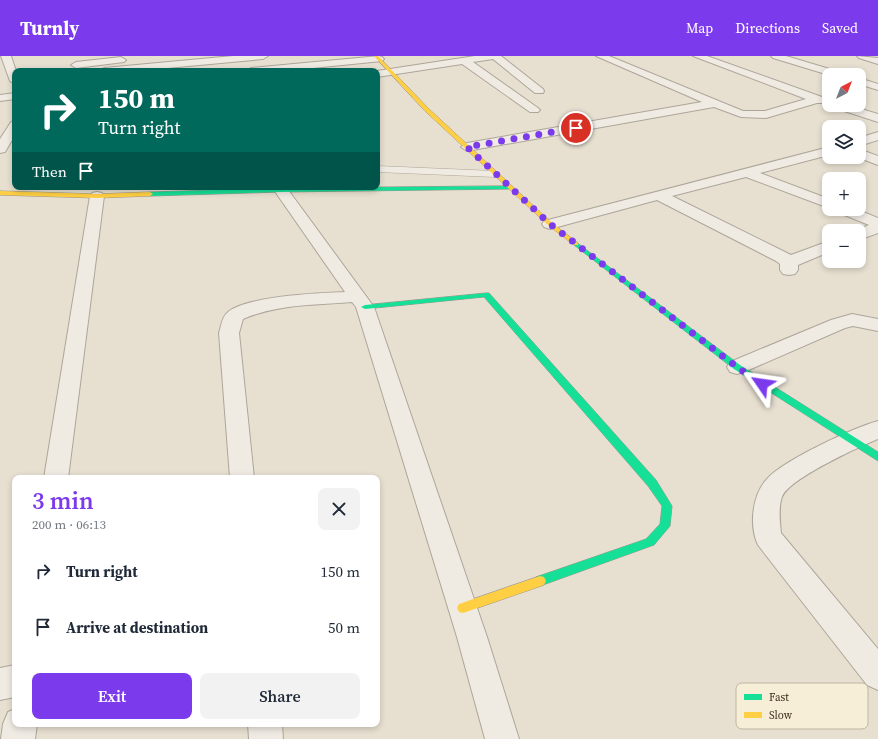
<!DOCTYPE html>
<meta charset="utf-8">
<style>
:root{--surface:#fff;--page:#f2f2f3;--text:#1f2937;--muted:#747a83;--accent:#7c3aed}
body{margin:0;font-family:"Source Serif 4",serif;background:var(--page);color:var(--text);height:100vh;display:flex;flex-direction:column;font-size:15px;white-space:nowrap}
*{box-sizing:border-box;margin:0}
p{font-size:13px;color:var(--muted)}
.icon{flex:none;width:22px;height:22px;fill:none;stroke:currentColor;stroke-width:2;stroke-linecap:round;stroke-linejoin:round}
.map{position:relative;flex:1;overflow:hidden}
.drawer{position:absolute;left:12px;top:419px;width:368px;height:252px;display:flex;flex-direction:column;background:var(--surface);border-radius:8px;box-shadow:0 2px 6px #0003}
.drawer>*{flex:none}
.guide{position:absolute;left:12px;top:12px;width:368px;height:122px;border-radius:8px;box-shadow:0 2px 6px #0003;background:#00695c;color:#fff;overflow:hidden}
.needle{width:26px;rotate:42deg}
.tools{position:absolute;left:822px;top:12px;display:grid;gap:8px}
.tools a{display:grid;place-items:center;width:44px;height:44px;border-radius:8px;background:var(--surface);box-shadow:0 2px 6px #0003;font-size:20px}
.pin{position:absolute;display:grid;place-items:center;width:34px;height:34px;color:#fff;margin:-17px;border:2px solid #fff;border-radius:50%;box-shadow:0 1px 4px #0007}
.me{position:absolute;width:44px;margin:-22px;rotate:302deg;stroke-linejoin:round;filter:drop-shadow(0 0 3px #0008)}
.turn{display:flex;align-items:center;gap:14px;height:84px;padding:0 20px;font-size:18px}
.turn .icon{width:52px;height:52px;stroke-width:2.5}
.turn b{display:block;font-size:28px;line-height:34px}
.then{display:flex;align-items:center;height:38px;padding:0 20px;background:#0003;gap:8px;font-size:15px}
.round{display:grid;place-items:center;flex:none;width:42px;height:42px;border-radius:8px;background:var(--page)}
.headline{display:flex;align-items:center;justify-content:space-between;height:68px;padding:0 20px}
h1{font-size:24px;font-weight:600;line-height:30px;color:var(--accent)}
.cta{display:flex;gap:8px;margin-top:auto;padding:8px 20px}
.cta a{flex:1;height:46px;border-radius:8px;background:var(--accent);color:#fff;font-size:16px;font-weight:600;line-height:46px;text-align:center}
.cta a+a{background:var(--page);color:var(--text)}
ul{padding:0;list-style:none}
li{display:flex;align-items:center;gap:12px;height:56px;padding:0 20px}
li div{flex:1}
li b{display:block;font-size:15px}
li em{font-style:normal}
header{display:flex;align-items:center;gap:24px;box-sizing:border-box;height:56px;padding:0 20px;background:var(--accent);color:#fff}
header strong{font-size:19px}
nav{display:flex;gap:22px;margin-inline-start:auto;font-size:14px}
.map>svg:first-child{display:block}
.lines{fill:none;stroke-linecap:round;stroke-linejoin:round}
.lane-casing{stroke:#ada599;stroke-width:1}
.street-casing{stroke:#ada599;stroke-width:2}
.fast-casing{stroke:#9c958a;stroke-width:1}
.slow-casing{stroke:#9c958a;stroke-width:1}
.lane{fill:#efebe3;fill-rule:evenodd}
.street{fill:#efebe3;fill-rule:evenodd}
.fast{fill:#16e098;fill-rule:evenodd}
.slow{fill:#ffcf43;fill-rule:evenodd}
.route{stroke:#7c3aed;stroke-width:7;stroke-dasharray:0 12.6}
.key{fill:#f7eed8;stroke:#bfb4a1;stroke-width:1}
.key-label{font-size:11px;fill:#3d2e20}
</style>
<header>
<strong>Turnly</strong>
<nav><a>Map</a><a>Directions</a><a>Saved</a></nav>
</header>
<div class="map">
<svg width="878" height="683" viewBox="0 0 878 683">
<rect width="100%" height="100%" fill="#e7e0d1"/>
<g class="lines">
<g class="lane-casing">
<polygon id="lane" points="377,110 495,115 500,118 495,121 377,116"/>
</g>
<g class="street-casing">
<g id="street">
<polygon points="1,0 11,0 16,15 15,28 10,25"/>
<polygon points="233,0 268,0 263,3 135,15 99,15 104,12"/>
<polygon points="379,0 382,1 384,3 382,5 283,15 246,15 251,12"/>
<polygon points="475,0 501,0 543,33 544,35 543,37 535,37 493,3 473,6 538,52 540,54 538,56 530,56 462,8 377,21 377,15"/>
<polygon points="596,0 609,0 743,55 765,55 806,43 693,0 707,0 822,41 828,45 826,47 817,47 766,62 741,61 714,51 467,95 461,91 467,87 702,46"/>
<polygon points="771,0 786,0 843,17 844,19 829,19 773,2"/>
<polygon points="857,0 878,2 878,8 859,2"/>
<polygon points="121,1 126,4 124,6 76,12 71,9 76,6"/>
<polygon points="859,22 878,28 878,34 859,28"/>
<polygon points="15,37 15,43 0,45 0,39"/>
<polygon points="830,49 848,49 878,58 878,66 832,51"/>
<polygon points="15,65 15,79 5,96 0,97 0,83 11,66"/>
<polygon points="878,76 878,84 859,90 859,82"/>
<polygon points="829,91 829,99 760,117 829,143 829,152 746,121 672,140 791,199 829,185 829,196 798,209 798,214 795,218 789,219 783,218 780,214 780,208 776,205 657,144 550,173 544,171 542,168 544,165"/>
<polygon points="859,93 878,100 878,109 857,101 859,101"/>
<path d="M 276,131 L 286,131 L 374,251 L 487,581 L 519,683 L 485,683 L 457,581 L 356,251 L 352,246 C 315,249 277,248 243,263 L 239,277 L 254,422 L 230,422 L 219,277 C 221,271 222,261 227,257 C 244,240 320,237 345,236 L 274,134 Z"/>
<polygon points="97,136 102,137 104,140 68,422 44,422 90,140 92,137"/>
<polygon points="834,153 856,153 878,162 878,177 859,184 859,175 855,175 869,169 837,156"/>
<polygon points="852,258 878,263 878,275 853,270 845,272 744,316 737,318 730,316 727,311 730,306 831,264"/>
<path d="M 878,365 L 878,383 C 859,391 788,423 782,441 C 778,452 780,466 781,477 L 878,593 L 878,634 L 867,629 L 758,489 C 749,470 752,439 767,423 C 784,404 853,372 878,365 Z"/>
<polygon points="15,609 15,641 0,644 0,612"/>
<polygon points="15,653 15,668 37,668 35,683 1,683 3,668 8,656"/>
<polygon points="248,668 282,668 283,683 249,683"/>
</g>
</g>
<g class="fast-casing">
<g id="fast">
<polygon points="511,130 514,132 513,133 281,136 150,140 147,138 150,136 281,132"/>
<polygon points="576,186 740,309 878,396 878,405 734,313 574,189 574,187"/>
<polygon points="486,237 489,237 656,424 672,450 670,470 654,489 540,530 536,529 534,525 536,521 646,483 660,468 662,450 648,430 484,241 365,253 361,251 365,249"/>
</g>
</g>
<g class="slow-casing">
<g id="slow">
<polygon points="374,0 378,0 429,53 552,167 578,187 578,189 574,189 548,169 425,55"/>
<polygon points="0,135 97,138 150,136 153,138 150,140 97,142 0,139"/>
<polygon points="540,520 544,521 546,525 544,529 463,557 459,556 457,552 459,548"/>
</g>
</g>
<use href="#lane" class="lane"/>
<use href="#street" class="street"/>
<use href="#fast" class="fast"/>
<use href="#slow" class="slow"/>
</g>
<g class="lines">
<polyline class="route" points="576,72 467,91 550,168 737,311 762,328"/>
</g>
<rect x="736" y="627" width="132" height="46" rx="6" class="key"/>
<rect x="744" y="638" width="18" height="6" fill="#16e098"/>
<rect x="744" y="656" width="18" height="6" fill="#ffcf43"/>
<g class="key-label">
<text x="769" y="645">Fast</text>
<text x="769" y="663">Slow</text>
</g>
</svg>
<div class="tools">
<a><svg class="needle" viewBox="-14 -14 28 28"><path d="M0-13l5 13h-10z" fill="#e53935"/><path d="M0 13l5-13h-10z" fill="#747a83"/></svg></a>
<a><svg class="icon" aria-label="layers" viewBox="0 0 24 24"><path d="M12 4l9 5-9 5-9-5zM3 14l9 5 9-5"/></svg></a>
<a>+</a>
<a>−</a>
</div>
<div class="pin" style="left:576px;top:72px;background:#d93025"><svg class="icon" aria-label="arrive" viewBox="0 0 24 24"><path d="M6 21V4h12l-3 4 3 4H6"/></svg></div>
<svg class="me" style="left:762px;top:328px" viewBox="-20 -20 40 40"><path d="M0-17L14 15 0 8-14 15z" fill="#7c3aed" stroke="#fff" stroke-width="4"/></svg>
<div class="guide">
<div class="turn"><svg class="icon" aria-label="right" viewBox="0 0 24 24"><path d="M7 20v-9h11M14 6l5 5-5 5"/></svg><div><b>150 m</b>Turn right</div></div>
<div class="then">Then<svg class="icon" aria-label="arrive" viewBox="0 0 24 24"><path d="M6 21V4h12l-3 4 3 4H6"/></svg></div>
</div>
<section class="drawer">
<div class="headline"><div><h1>3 min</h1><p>200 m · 06:13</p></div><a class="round"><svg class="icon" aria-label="close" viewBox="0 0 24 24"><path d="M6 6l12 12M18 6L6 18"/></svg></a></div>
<ul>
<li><svg class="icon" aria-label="right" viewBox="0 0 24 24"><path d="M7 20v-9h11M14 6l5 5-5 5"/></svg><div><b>Turn right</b></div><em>150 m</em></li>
<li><svg class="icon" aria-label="arrive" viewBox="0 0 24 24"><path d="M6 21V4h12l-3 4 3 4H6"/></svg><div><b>Arrive at destination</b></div><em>50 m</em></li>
</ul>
<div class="cta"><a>Exit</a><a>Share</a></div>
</section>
</div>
